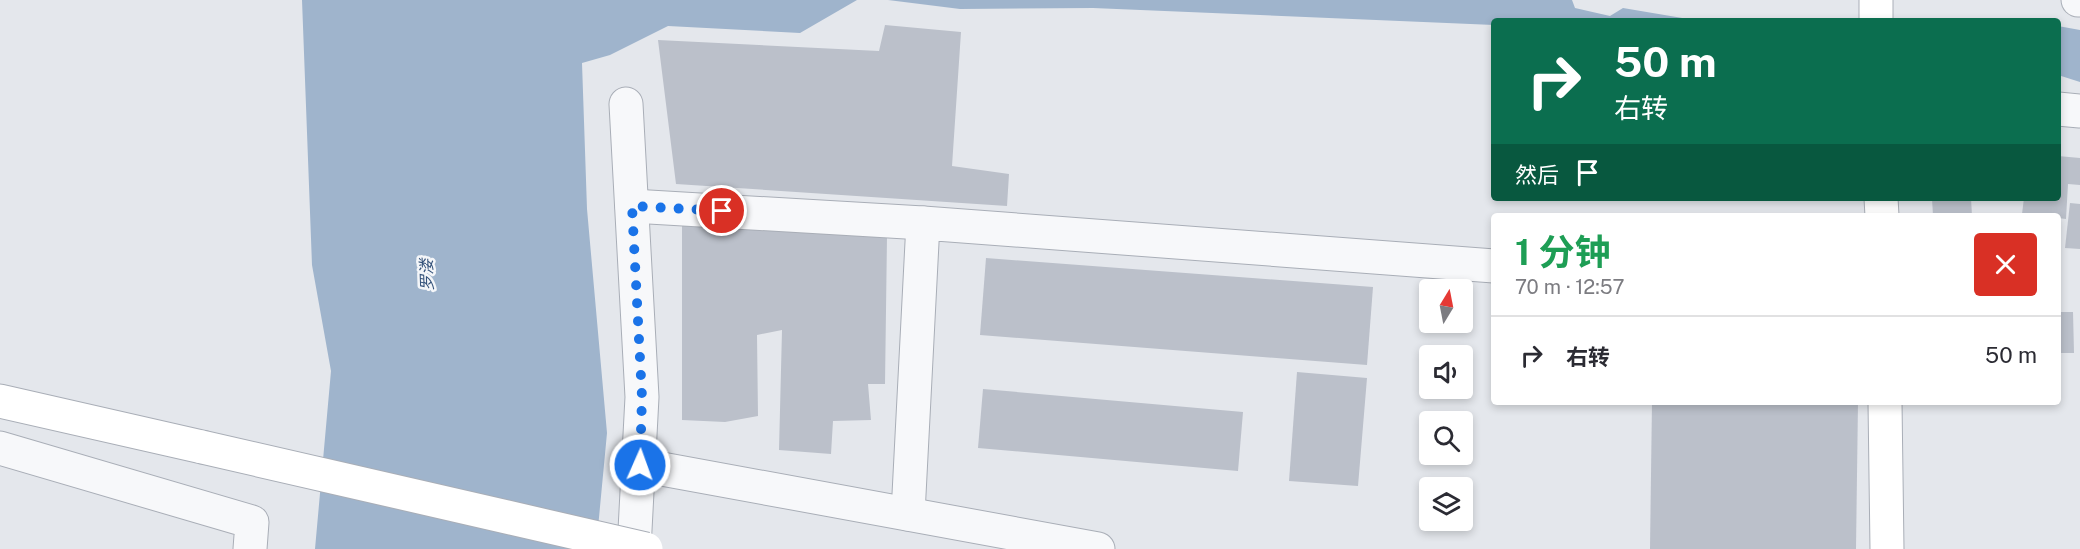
<!DOCTYPE html>
<html lang="zh">
<meta charset="utf-8">
<style>
:root{--surface:#fff;--page:#f7f7f7;--text:#2b2b33;--muted:#7c7c81;--line:#e1e1e2}
body{margin:0;font-family:"Public Sans","Noto Sans SC",sans-serif;background:var(--page);color:var(--text);height:100vh;display:flex;flex-direction:column;font-size:22px;white-space:nowrap}
*{box-sizing:border-box;margin:0}
p{font-size:20px;color:var(--muted)}
.icon{flex:none;width:33px;height:33px;fill:none;stroke:currentColor;stroke-width:2;stroke-linecap:round;stroke-linejoin:round}
.map{position:relative;flex:1;overflow:hidden}
.sheet{position:absolute;left:1491px;top:213px;width:570px;height:192px;display:flex;flex-direction:column;background:var(--surface);border-radius:6px;box-shadow:0 3px 9px #0003}
.sheet>*{flex:none}
.banner{position:absolute;left:1491px;top:18px;width:570px;height:183px;border-radius:6px;box-shadow:0 3px 9px #0003;background:#0b6e4f;color:#fff;overflow:hidden}
.needle{width:39px;rotate:10deg}
.fabs{position:absolute;left:1419px;top:279px;display:grid;gap:12px}
.fabs a{display:grid;place-items:center;width:54px;height:54px;border-radius:6px;background:var(--surface);box-shadow:0 3px 9px #0003;font-size:30px}
.pin{position:absolute;display:grid;place-items:center;width:51px;height:51px;color:#fff;margin:-26px;border:3px solid #fff;border-radius:50%;box-shadow:0 2px 6px #0007}
.me{position:absolute;width:66px;margin:-33px;rotate:2deg;stroke-linejoin:round;filter:drop-shadow(0 0 4px #0008)}
.turn{display:flex;align-items:center;gap:21px;height:126px;padding:0 24px;font-size:27px}
.turn .icon{width:78px;height:78px;stroke-width:2.5}
.turn b{display:block;font-size:42px;line-height:51px}
.then{display:flex;align-items:center;height:57px;padding:0 24px;background:#0003;gap:12px;font-size:22px}
.round{display:grid;place-items:center;flex:none;width:63px;height:63px;border-radius:6px;background:var(--page)}
.summary{display:flex;align-items:center;justify-content:space-between;height:102px;padding:0 24px}
h1{font-size:36px;font-weight:700;line-height:45px;color:#1e9e55}
ul{padding:0;list-style:none}
li{display:flex;align-items:center;gap:18px;height:78px;padding:0 24px;border-top:2px solid var(--line)}
li div{flex:1}
li b{display:block;font-size:22px}
li em{font-style:normal}
.map>svg:first-child{display:block}
.water{fill:#9fb4cc}
.building{fill:#bbc0ca}
.lines{fill:none;stroke-linecap:round;stroke-linejoin:round}
.street-casing{stroke:#a9aeb7;stroke-width:35}
.secondary-casing{stroke:#a9aeb7;stroke-width:35}
.street{stroke:#f7f8fa;stroke-width:33}
.secondary{stroke:#fff;stroke-width:33}
.secondary-bridge-casing{stroke:#a9aeb7;stroke-width:35;stroke-linecap:butt}
.secondary-bridge{stroke:#fff;stroke-width:33}
.route{stroke:#1a73e8;stroke-width:10;stroke-dasharray:0 18}
.labels{text-anchor:middle;dominant-baseline:central;stroke-width:5;stroke-linejoin:round;paint-order:stroke}
.water-label{font-size:16px;font-style:italic;fill:#34527a;stroke:#f4f6f9}
</style>
<div class="map">
<svg width="2080" height="549" viewBox="0 0 2080 549">
<rect width="100%" height="100%" fill="#e4e7ec"/>
<g class="water">
<polygon points="302,0 857,0 800,33 668,26 610,55 582,63 587,209 607,433 596,549 315,549 331,371 312,265"/>
<polygon points="888,0 1572,0 1575,8 1610,16 1623,8 1700,21 1494,21 1494,25 1093,8 960,9"/>
<polygon points="2058,26 2080,30 2080,82 2058,75"/>
</g>
<g class="building">
<polygon points="885,25 961,32 952,166 1009,174 1007,206 676,184 658,40 879,51"/>
<polygon points="2058,156 2080,158 2080,185 2068,184 2066,219 2058,218 2058,216 2022,214 2024,198 2058,198"/>
<polygon points="1932,198 1971,198 1972,216 1933,216"/>
<polygon points="2070,203 2080,204 2080,249 2065,248"/>
<polygon points="682,224 887,237 885,384 868,384 871,420 833,421 831,454 779,450 782,330 757,335 758,416 725,422 682,420"/>
<polygon points="986,258 1373,287 1367,365 980,335"/>
<polygon points="2058,312 2073,312 2074,353 2058,353"/>
<polygon points="1297,372 1367,378 1358,486 1289,481"/>
<polygon points="983,389 1243,412 1238,471 978,448"/>
<polygon points="1652,402 1858,402 1856,549 1650,549"/>
</g>
<g class="lines">
<g class="street-casing">
<g id="street">
<polyline points="2078,0 2080,0"/>
<polyline points="626,104 642,397 634,549"/>
<polyline points="2058,109 2080,111"/>
<polyline points="632,206 923,223"/>
<polyline points="0,448 252,522 250,549"/>
<polyline points="640,465 1098,549"/>
<polyline points="908,514 923,223 1494,266"/>
</g>
</g>
<g class="secondary-casing">
<g id="secondary">
<polyline points="1876,0 1876,21"/>
<polyline points="1881,198 1882,216"/>
<polyline points="0,401 202,447"/>
<polyline points="1885,402 1887,549"/>
</g>
</g>
<use href="#street" class="street"/>
<use href="#secondary" class="secondary"/>
<g class="secondary-bridge-casing">
<polyline id="secondary-bridge" points="202,447 646,549"/>
</g>
<use href="#secondary-bridge" class="secondary-bridge"/>
</g>
<g class="lines">
<polyline class="route" points="640,465 642,397 632,206 722,211"/>
</g>
<g class="labels">
<g class="water-label">
<text transform="translate(427 275) rotate(-92)">罗溇</text>
</g>
</g>
</svg>
<div class="fabs">
<a><svg class="needle" viewBox="-14 -14 28 28"><path d="M0-13l5 13h-10z" fill="#e53935"/><path d="M0 13l5-13h-10z" fill="#7c7c81"/></svg></a>
<a><svg class="icon" aria-label="sound" viewBox="0 0 24 24"><path d="M4 9h4l5-4v14l-5-4H4zM17 9q2 3 0 6"/></svg></a>
<a><svg class="icon" aria-label="search" viewBox="0 0 24 24"><circle cx="10" cy="10" r="6"/><path d="M15 15l6 6"/></svg></a>
<a><svg class="icon" aria-label="layers" viewBox="0 0 24 24"><path d="M12 4l9 5-9 5-9-5zM3 14l9 5 9-5"/></svg></a>
</div>
<div class="pin" style="left:722px;top:211px;background:#d93025"><svg class="icon" aria-label="arrive" viewBox="0 0 24 24"><path d="M6 21V4h12l-3 4 3 4H6"/></svg></div>
<svg class="me" style="left:640px;top:465px" viewBox="-20 -20 40 40"><circle r="17" fill="#1a73e8" stroke="#fff" stroke-width="3"/><path d="M0-11L8 9 0 5-8 9z" fill="#fff"/></svg>
<div class="banner">
<div class="turn"><svg class="icon" aria-label="right" viewBox="0 0 24 24"><path d="M7 20v-9h11M14 6l5 5-5 5"/></svg><div><b>50 m</b>右转</div></div>
<div class="then">然后<svg class="icon" aria-label="arrive" viewBox="0 0 24 24"><path d="M6 21V4h12l-3 4 3 4H6"/></svg></div>
</div>
<section class="sheet">
<div class="summary"><div><h1>1 分钟</h1><p>70 m · 12:57</p></div><a class="round" style="background:#d93025;color:#fff"><svg class="icon" aria-label="close" viewBox="0 0 24 24"><path d="M6 6l12 12M18 6L6 18"/></svg></a></div>
<ul>
<li><svg class="icon" aria-label="right" viewBox="0 0 24 24"><path d="M7 20v-9h11M14 6l5 5-5 5"/></svg><div><b>右转</b></div><em>50 m</em></li>
</ul>
</section>
</div>
